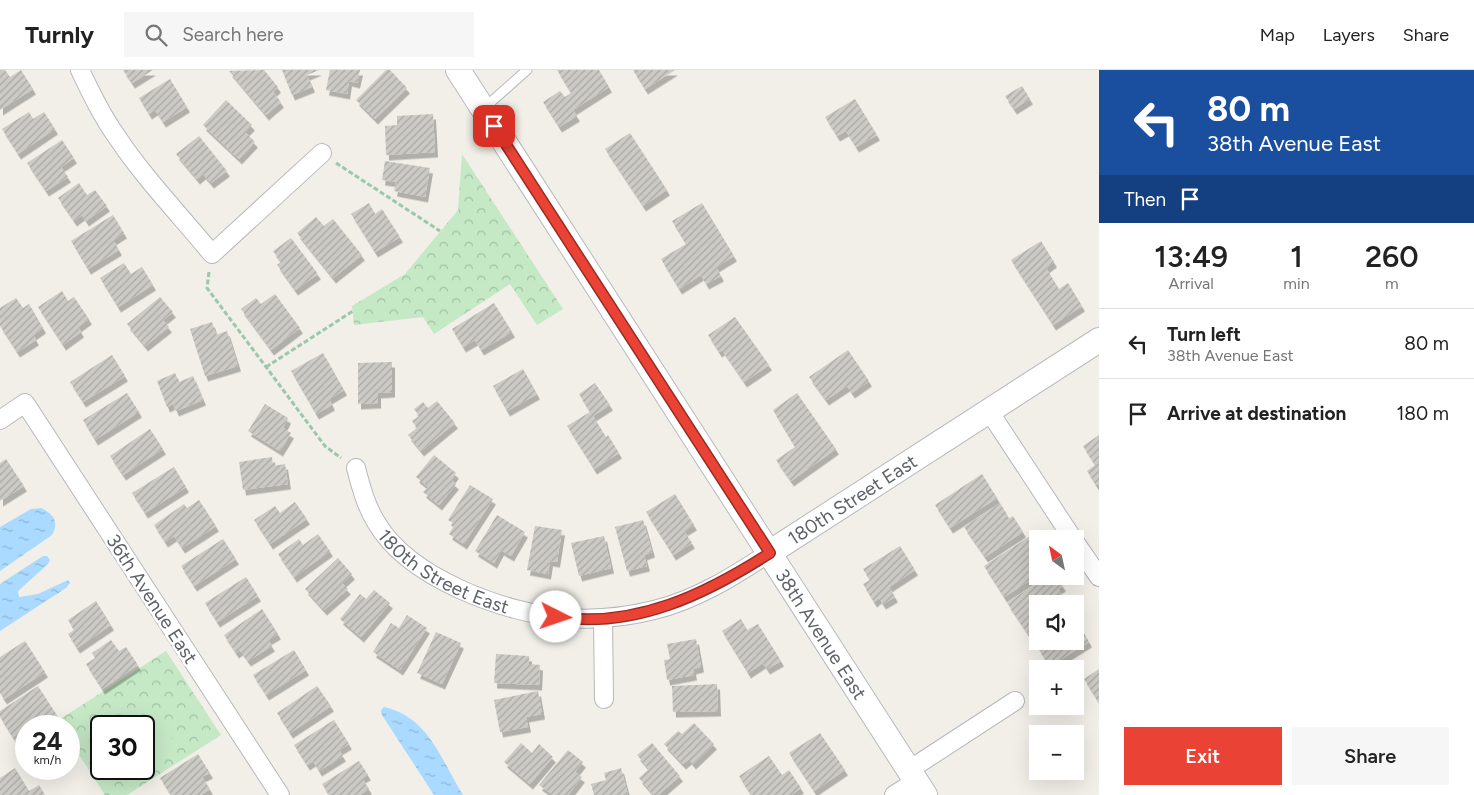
<!DOCTYPE html>
<meta charset="utf-8">
<style>
:root{--surface:#fff;--page:#f6f6f6;--text:#222;--muted:#767676;--line:#e0e0e0;--accent:#ea4335}
body{margin:0;font-family:Figtree,sans-serif;background:var(--page);color:var(--text);height:100vh;display:flex;flex-direction:column;font-size:19px;white-space:nowrap}
*{box-sizing:border-box;margin:0}
p{font-size:16px;color:var(--muted)}
.icon{flex:none;width:28px;height:28px;fill:none;stroke:currentColor;stroke-width:2;stroke-linecap:round;stroke-linejoin:round}
.map{position:relative;flex:1;overflow:hidden}
.drawer{display:flex;flex-direction:column;background:var(--surface);width:375px}
.drawer>*{flex:none}
.top-card{background:#1a4fa0;color:#fff;overflow:hidden}
.needle{width:32px;rotate:327deg}
.buttons{position:absolute;left:1029px;top:460px;display:grid;gap:10px}
.buttons a{display:grid;place-items:center;width:55px;height:55px;border-radius:0px;background:var(--surface);box-shadow:0 5px 20px #0002;font-size:25px}
.speed{position:absolute;left:15px;top:645px;display:flex;gap:10px;font-size:25px;font-weight:700;text-align:center}
.speed>*{display:grid;place-content:center;width:65px;height:65px;border-radius:50%;background:var(--surface);box-shadow:0 5px 20px #0002;line-height:1}
.speed small{font-size:12px;font-weight:400}
.speed .limit{border:2px solid #111;border-radius:8px;background:#fff;color:#111}
.pin{position:absolute;display:grid;place-items:center;width:42px;height:42px;color:#fff;margin:-21px;border-radius:10px;box-shadow:0 2px 8px #0006}
.me{position:absolute;width:55px;margin:-28px;rotate:94deg;stroke-linejoin:round;filter:drop-shadow(0 0 4px #0008)}
.turn{display:flex;align-items:center;gap:18px;height:105px;padding:0 25px;font-size:22px}
.turn .icon{width:65px;height:65px;stroke-width:2.5}
.turn b{display:block;font-size:35px;line-height:42px}
.then{display:flex;align-items:center;height:48px;padding:0 25px;background:#0003;gap:10px;font-size:19px}
.eta{display:flex;justify-content:space-evenly;align-items:center;height:85px;text-align:center}
.eta b{font-size:30px;font-weight:600;line-height:35px}
.primary-button{display:flex;gap:10px;margin-top:auto;padding:10px 25px}
.primary-button a{flex:1;height:58px;border-radius:0px;background:var(--accent);color:#fff;font-size:20px;font-weight:600;line-height:58px;text-align:center}
.primary-button a+a{background:var(--page);color:var(--text)}
ul{padding:0;list-style:none}
li{display:flex;align-items:center;gap:15px;height:70px;padding:0 25px;border-top:1px solid var(--line)}
li div{flex:1}
li b{display:block;font-size:19px}
li em{font-style:normal}
header{display:flex;align-items:center;gap:30px;box-sizing:border-box;height:70px;padding:0 25px;background:var(--surface);border-bottom:1px solid var(--line)}
header strong{font-size:24px}
nav{display:flex;gap:28px;margin-inline-start:auto;font-size:18px}
.search{width:350px;height:45px;background:var(--page);display:flex;align-items:center;gap:12px;box-sizing:border-box;padding:0 18px;border-radius:0px;color:var(--muted);font-size:19px}
main{display:flex;flex:1;min-height:0}
.map>svg:first-child{display:block}
.forest{fill:url(#forest-crowns);fill-rule:evenodd}
.pitch{fill:#c5e8c5}
.water{fill:url(#water-ripples)}
.building{fill:url(#building-hatch);filter:url(#shadow)}
.lines{fill:none;stroke-linecap:round;stroke-linejoin:round}
.lane-casing{stroke:#b5b8bc;stroke-width:11}
.street-casing{stroke:#b5b8bc;stroke-width:20}
.secondary-casing{stroke:#b6babf;stroke-width:26}
.path{stroke:#9cc7a9;stroke-width:3;stroke-dasharray:5 2.5;stroke-linecap:butt}
.lane{stroke:#fff;stroke-width:9}
.street{stroke:#fff;stroke-width:18}
.secondary{stroke:#fff;stroke-width:24}
.route-casing{stroke:#982c22;stroke-width:12}
.route{stroke:#ea4335;stroke-width:9}
.labels{text-anchor:middle;dominant-baseline:central;stroke-width:5;stroke-linejoin:round;paint-order:stroke}
.street-label{font-size:19px;fill:#5f6368;stroke:#fff}
</style>
<header>
<strong>Turnly</strong>
<div class="search"><svg class="icon" aria-label="search" viewBox="0 0 24 24"><circle cx="10" cy="10" r="6"/><path d="M15 15l6 6"/></svg>Search here</div>
<nav><a>Map</a><a>Layers</a><a>Share</a></nav>
</header>
<main>
<div class="map">
<svg width="1099" height="725" viewBox="0 0 1099 725">
<defs>
<pattern id="forest-crowns" width="20" height="18" patternUnits="userSpaceOnUse" patternTransform="scale(1.25)"><rect width="20" height="18" fill="#c5e8c5"/><path d="M2 6a3 3 0 1 1 6 0M12 15a3 3 0 1 1 6 0" fill="none" stroke="#a3c0a4"/></pattern>
<pattern id="water-ripples" width="26" height="14" patternUnits="userSpaceOnUse" patternTransform="scale(1.25)"><rect width="26" height="14" fill="#aadaff"/><path d="M2 4q2-2 4 0t4 0M15 11q2-2 4 0t4 0" fill="none" stroke="#8eb4d2"/></pattern>
<pattern id="building-hatch" width="6" height="6" patternUnits="userSpaceOnUse" patternTransform="scale(1.25)"><rect width="6" height="6" fill="#cccac5"/><path d="M-1 1l2-2M0 6l6-6M5 7l2-2" fill="none" stroke="#a9a8a4"/></pattern>
<filter id="shadow"><feDropShadow dx="3" dy="5.5" stdDeviation="0" flood-color="#0004"/></filter>
</defs>
<rect width="100%" height="100%" fill="#f1efe8"/>
<g class="forest">
<polygon points="462,84 563,239 537,255 510,214 434,264 423,247 354,255 352,236 405,204 458,140"/>
<path d="M 166,581 L 221,665 L 127,725 L 105,725 L 69,669 L 69,656 L 61,656 L 57,651 ZM 101,656 L 144,656 L 144,699 L 101,699 Z"/>
</g>
<polygon class="pitch" points="157,647 175,673 144,694 144,656"/>
<g class="water">
<path d="M 41,438 C 54,444 59,453 52,465 L 0,501 L 0,457 L 31,439 Z"/>
<polygon points="43,486 47,486 50,490 48,494 18,521 19,527 38,524 68,510 70,513 66,518 0,561 0,514"/>
<path d="M 384,637 C 429,647 441,690 463,725 L 434,725 L 382,645 L 381,640 Z"/>
</g>
<g class="building">
<polygon points="0,0 5,0 10,7 21,0 33,19 0,40"/>
<polygon points="123,0 153,0 132,13"/>
<polygon points="264,0 278,17 273,22 281,32 266,45 229,1"/>
<polygon points="282,0 319,0 307,5 312,17 292,25"/>
<polygon points="330,0 360,0 357,13 349,11 347,24 326,20"/>
<polygon points="386,0 390,0 407,18 375,49 356,30"/>
<polygon points="557,0 599,0 609,17 573,40 577,46 559,57 543,32 560,21 565,27 571,23"/>
<polygon points="633,0 675,0 645,19"/>
<polygon points="170,9 187,37 163,52 155,40 149,44 139,28"/>
<polygon points="1022,16 1030,29 1014,39 1005,26"/>
<polygon points="855,29 877,65 856,77 846,61 837,66 825,47"/>
<polygon points="226,30 252,55 245,62 255,72 239,89 203,55"/>
<polygon points="29,42 33,49 44,42 55,59 18,84 2,59"/>
<polygon points="433,44 435,82 386,85 385,56 397,55 397,46"/>
<polygon points="630,63 667,120 643,136 605,79"/>
<polygon points="199,66 227,101 211,113 203,104 197,109 176,84"/>
<polygon points="62,70 74,88 61,97 68,107 46,121 27,93"/>
<polygon points="385,91 430,98 425,127 394,121 396,112 382,110"/>
<polygon points="79,113 87,125 95,120 107,136 86,151 82,145 74,151 58,128"/>
<polygon points="369,133 375,144 382,139 400,167 375,182 351,144"/>
<polygon points="702,133 734,186 716,197 721,206 706,214 701,205 679,219 661,189 686,174 672,151"/>
<polygon points="113,145 124,163 113,170 119,180 88,199 71,171"/>
<polygon points="316,147 324,156 333,149 362,185 333,208 297,163"/>
<polygon points="291,168 318,204 295,220 277,195 281,192 273,181"/>
<polygon points="1041,171 1054,192 1046,198 1059,219 1068,213 1082,236 1053,255 1011,190"/>
<polygon points="124,193 131,204 142,197 153,215 118,237 100,208"/>
<polygon points="62,221 68,231 74,227 89,249 78,257 81,262 63,275 38,237"/>
<polygon points="275,224 300,258 271,280 241,239 256,228 261,234"/>
<polygon points="160,227 173,242 163,250 169,257 145,276 127,254"/>
<polygon points="16,228 23,238 29,234 43,258 33,265 36,270 17,282 0,256 0,238"/>
<polygon points="494,233 512,262 481,280 475,270 463,277 452,259"/>
<polygon points="735,247 769,295 744,312 722,280 719,282 708,265"/>
<polygon points="212,252 216,265 227,261 238,296 205,306 190,259"/>
<polygon points="848,280 869,311 852,323 847,316 826,330 809,307"/>
<polygon points="323,283 344,320 329,329 332,335 316,344 291,301"/>
<polygon points="112,285 125,306 83,332 70,312"/>
<polygon points="392,292 392,322 378,323 378,333 358,334 358,293"/>
<polygon points="523,299 537,324 507,341 493,316"/>
<polygon points="175,303 179,312 193,306 203,330 176,341 173,334 167,337 157,311"/>
<polygon points="595,313 610,335 593,346 606,367 608,365 619,383 594,399 567,356 590,342 579,324"/>
<polygon points="127,323 139,342 95,370 83,350"/>
<polygon points="797,323 836,379 791,411 776,390 795,377 773,340"/>
<polygon points="437,331 455,353 421,381 408,365 417,358 412,351 419,346 414,339 423,332 428,338"/>
<polygon points="265,334 288,348 283,358 291,363 280,381 248,361"/>
<polygon points="150,359 163,379 123,405 110,386"/>
<polygon points="1099,365 1099,414 1096,415 1087,401 1095,395 1083,376"/>
<polygon points="434,385 456,403 451,410 456,414 439,435 423,422 428,417 416,407"/>
<polygon points="272,387 273,396 285,394 288,414 243,420 239,392"/>
<polygon points="6,389 24,416 0,431 0,393"/>
<polygon points="174,397 186,417 145,443 132,423"/>
<polygon points="982,404 997,428 950,458 935,435"/>
<polygon points="470,415 493,429 464,474 449,464 455,454 448,450"/>
<polygon points="675,424 694,455 684,461 692,473 673,485 646,442"/>
<polygon points="199,430 216,456 182,478 174,466 165,472 154,455 184,434 187,438"/>
<polygon points="295,432 307,449 270,474 254,450 275,436 280,443"/>
<polygon points="1000,433 1008,446 1003,449 1005,451 1013,446 1023,462 985,487 964,457"/>
<polygon points="497,445 525,462 511,486 501,480 494,493 475,481"/>
<polygon points="643,450 652,482 644,485 647,496 627,501 615,457"/>
<polygon points="535,456 562,460 557,492 550,491 548,504 527,500"/>
<polygon points="318,464 330,481 294,507 278,484 299,469 303,475"/>
<polygon points="604,466 611,498 579,506 571,473"/>
<polygon points="1030,466 1038,478 1038,505 1004,527 984,496"/>
<polygon points="223,469 236,489 194,516 181,496"/>
<polygon points="900,476 915,500 889,517 895,527 883,534 879,528 874,532 863,514 870,510 863,499"/>
<polygon points="338,488 352,504 342,513 348,519 324,540 305,519"/>
<polygon points="1047,506 1056,506 1063,516 1058,519 1067,534 1038,534 1038,557 1028,564 1007,533"/>
<polygon points="246,507 258,526 217,552 205,533"/>
<polygon points="374,520 390,533 361,567 340,549 360,524 366,529"/>
<polygon points="96,531 111,555 77,578 68,564 74,560 68,550"/>
<polygon points="262,539 278,564 268,570 272,576 248,591 240,580 236,583 224,565"/>
<polygon points="407,545 427,558 400,600 373,582 391,553 399,558"/>
<polygon points="1075,547 1089,572 1049,597 1035,572 1075,571"/>
<polygon points="741,549 747,560 758,554 781,591 767,599 763,593 748,603 722,561"/>
<polygon points="436,562 461,573 442,614 417,603"/>
<polygon points="696,569 701,597 693,599 694,605 667,610 664,590 670,589 667,574"/>
<polygon points="111,570 119,581 126,577 138,595 102,619 86,594 95,588 92,583"/>
<polygon points="25,571 45,602 4,629 0,623 0,587"/>
<polygon points="294,580 306,600 266,625 253,605"/>
<polygon points="496,584 529,586 529,594 540,595 539,615 494,613"/>
<polygon points="1099,599 1099,633 1084,609"/>
<polygon points="717,614 718,641 673,642 672,616"/>
<polygon points="38,616 58,647 45,656 26,656 26,668 17,674 0,647 0,641"/>
<polygon points="317,616 331,636 290,663 277,643"/>
<polygon points="538,621 542,644 526,647 528,657 500,662 494,630"/>
<polygon points="334,650 349,674 339,680 343,686 319,701 313,691 307,695 294,675"/>
<polygon points="694,653 714,674 693,694 689,689 683,694 664,674 678,661 682,664"/>
<polygon points="820,663 845,700 814,721 789,683"/>
<polygon points="521,673 532,683 539,674 553,687 530,714 504,692"/>
<polygon points="652,673 680,706 658,725 654,725 639,708 649,699 637,685"/>
<polygon points="568,680 583,692 575,702 582,707 568,725 553,725 539,715"/>
<polygon points="198,684 210,703 202,707 210,719 201,725 171,725 160,708"/>
<polygon points="769,686 782,705 789,700 801,718 791,725 751,725 739,706"/>
<polygon points="359,691 368,705 362,708 369,719 360,725 329,725 322,714"/>
<polygon points="15,698 29,721 39,715 45,725 0,725 0,708"/>
<polygon points="621,698 628,725 594,725 591,714 606,710 604,703"/>
</g>
<g class="lines">
<g class="lane-casing">
<polyline id="lane" points="483,39 527,0"/>
</g>
<g class="street-casing">
<g id="street">
<path d="M 80,0 C 91,23 102,46 117,67 C 145,109 180,145 212,184 L 322,83"/>
<polyline points="989,341 1073,469"/>
<polyline points="0,350 25,333 280,725"/>
<path id="s1" d="M 356,398 C 361,417 366,436 376,452 C 408,508 506,544 567,548 C 596,550 626,547 654,540 C 696,530 734,506 769,483"/>
<polyline points="1075,472 1099,507"/>
<polyline points="603,548 604,629"/>
<polyline points="909,700 1015,631"/>
<polyline points="894,725 916,711"/>
</g>
</g>
<g class="secondary-casing">
<g id="secondary">
<path id="s2" d="M 458,0 L 925,725"/>
<path id="s3" d="M 769,483 L 1099,270"/>
</g>
</g>
<g class="path">
<polyline points="336,93 440,161"/>
<polyline points="209,202 207,218 325,376 341,388"/>
<polyline points="266,297 353,241"/>
</g>
<use href="#lane" class="lane"/>
<use href="#street" class="street"/>
<use href="#secondary" class="secondary"/>
</g>
<g class="lines">
<g class="route-casing">
<path id="route" d="M 494,56 L 770,483 C 706,524 635,559 556,547"/>
</g>
<use href="#route" class="route"/>
</g>
<g class="labels">
<g class="street-label">
<text stroke="none"><textPath href="#s3" startOffset="99">180th Street East</textPath></text>
<text stroke="none"><textPath href="#s1" startOffset="144">180th Street East</textPath></text>
<text transform="translate(152 529) rotate(57)">36th Avenue East</text>
<text stroke="none"><textPath href="#s2" startOffset="671">38th Avenue East</textPath></text>
</g>
</g>
</svg>
<div class="buttons">
<a><svg class="needle" viewBox="-14 -14 28 28"><path d="M0-13l5 13h-10z" fill="#e53935"/><path d="M0 13l5-13h-10z" fill="#767676"/></svg></a>
<a><svg class="icon" aria-label="sound" viewBox="0 0 24 24"><path d="M4 9h4l5-4v14l-5-4H4zM17 9q2 3 0 6"/></svg></a>
<a>+</a>
<a>−</a>
</div>
<div class="speed"><div>24<small>km/h</small></div><div class="limit">30</div></div>
<div class="pin" style="left:494px;top:56px;background:#d93025"><svg class="icon" aria-label="arrive" viewBox="0 0 24 24"><path d="M6 21V4h12l-3 4 3 4H6"/></svg></div>
<svg class="me" style="left:556px;top:547px" viewBox="-20 -20 40 40"><circle r="19" fill="#fff"/><path d="M0-13L10 11 0 6-10 11z" fill="#ea4335"/></svg>
</div>
<section class="drawer">
<div class="top-card">
<div class="turn"><svg class="icon" aria-label="left" viewBox="0 0 24 24"><path d="M17 20v-9H6M10 6l-5 5 5 5"/></svg><div><b>80 m</b>38th Avenue East</div></div>
<div class="then">Then<svg class="icon" aria-label="arrive" viewBox="0 0 24 24"><path d="M6 21V4h12l-3 4 3 4H6"/></svg></div>
</div>
<div class="eta">
<div><b>13:49</b><p>Arrival</p></div>
<div><b>1</b><p>min</p></div>
<div><b>260</b><p>m</p></div>
</div>
<ul>
<li><svg class="icon" aria-label="left" viewBox="0 0 24 24"><path d="M17 20v-9H6M10 6l-5 5 5 5"/></svg><div><b>Turn left</b><p>38th Avenue East</p></div><em>80 m</em></li>
<li><svg class="icon" aria-label="arrive" viewBox="0 0 24 24"><path d="M6 21V4h12l-3 4 3 4H6"/></svg><div><b>Arrive at destination</b></div><em>180 m</em></li>
</ul>
<div class="primary-button"><a>Exit</a><a>Share</a></div>
</section>
</main>
